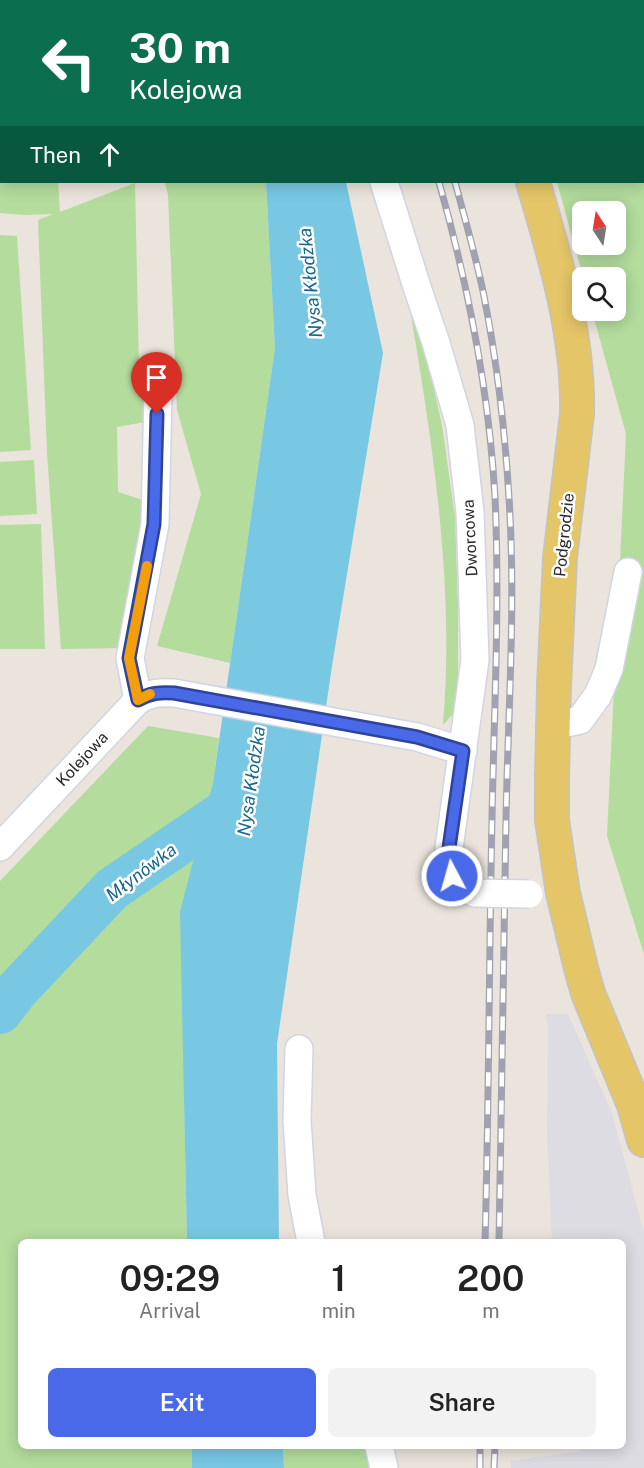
<!DOCTYPE html>
<meta charset="utf-8">
<style>
:root{--surface:#fff;--page:#f2f2f2;--text:#222;--muted:#767676;--accent:#4a69e9}
body{margin:0;font-family:"Public Sans",sans-serif;background:var(--page);color:var(--text);height:100vh;display:flex;flex-direction:column;font-size:22px;white-space:nowrap}
*{box-sizing:border-box;margin:0}
p{font-size:20px;color:var(--muted)}
.icon{flex:none;width:33px;height:33px;fill:none;stroke:currentColor;stroke-width:2;stroke-linecap:round;stroke-linejoin:round}
.map{position:relative;flex:1;overflow:hidden}
.side{position:absolute;left:18px;top:1239px;width:608px;height:210px;display:flex;flex-direction:column;background:var(--surface);border-radius:9px;box-shadow:0 3px 15px #0003}
.side>*{flex:none}
.top-card{position:absolute;left:0px;top:0px;width:645px;height:183px;box-shadow:0 3px 15px #0003;background:#0b6e4f;color:#fff;overflow:hidden}
.needle{width:39px;rotate:348deg}
.controls{position:absolute;left:572px;top:201px;display:grid;gap:12px}
.controls a{display:grid;place-items:center;width:54px;height:54px;border-radius:9px;background:var(--surface);box-shadow:0 3px 15px #0003;font-size:30px}
.pin{position:absolute;display:grid;place-items:center;width:51px;height:51px;color:#fff;margin:-62px -26px;border-radius:50% 50% 50% 0;rotate:-45deg;box-shadow:0 0 6px #0007}
.pin .icon{rotate:45deg}
.me{position:absolute;width:66px;margin:-33px;rotate:354deg;stroke-linejoin:round;filter:drop-shadow(0 0 4px #0008)}
.turn{display:flex;align-items:center;gap:21px;height:126px;padding:0 30px;font-size:27px}
.turn .icon{width:78px;height:78px;stroke-width:2.5}
.turn b{display:block;font-size:42px;line-height:51px}
.then{display:flex;align-items:center;height:57px;padding:0 30px;background:#0003;gap:12px;font-size:22px}
.eta{display:flex;justify-content:space-evenly;align-items:center;height:102px;text-align:center}
.eta b{font-size:36px;font-weight:600;line-height:42px}
.primary-button{display:flex;gap:12px;margin-top:auto;padding:12px 30px}
.primary-button a{flex:1;height:69px;border-radius:9px;background:var(--accent);color:#fff;font-size:24px;font-weight:600;line-height:69px;text-align:center}
.primary-button a+a{background:var(--page);color:var(--text)}
.map>svg:first-child{display:block}
.industrial{fill:#dedce3}
.green{fill:#b3dc9d;fill-rule:evenodd}
.water{fill:#78c8e3}
.lines{fill:none;stroke-linecap:round;stroke-linejoin:round}
.river{stroke:#78c8e3;stroke-width:44}
.minor-casing{stroke:#d2d5e1;stroke-width:30}
.major-casing{stroke:#c3c3c3;stroke-width:36}
.minor{stroke:#fff;stroke-width:27}
.major{stroke:#e4c568;stroke-width:33}
.rail-casing{stroke:#a0a2b2;stroke-width:7}
.rail{stroke:#fff;stroke-width:4.5;stroke-dasharray:14;stroke-linecap:butt}
.minor-bridge-casing{stroke:#d2d5e1;stroke-width:30;stroke-linecap:butt}
.minor-bridge{stroke:#fff;stroke-width:27}
.route-casing{stroke:#304497;stroke-width:15}
.route{stroke:#4a69e9;stroke-width:10}
.slow{stroke:#f59e0b;stroke-width:10}
.labels{text-anchor:middle;dominant-baseline:central;stroke-width:5;stroke-linejoin:round;paint-order:stroke}
.street-label{font-size:16px;fill:#292929;stroke:#fff}
.water-label{font-size:18px;font-style:italic;fill:#19678d;stroke:#fff}
</style>
<div class="map">
<svg width="644" height="1468" viewBox="0 0 644 1468">
<rect width="100%" height="100%" fill="#eae4dc"/>
<polygon class="industrial" points="546,1014 568,1014 612,1113 644,1233 644,1468 511,1468 511,1461 580,1451 580,1446 622,1446 622,1242 552,1242 547,1135 548,1027"/>
<g class="green">
<polygon points="0,0 191,0 192,1 2,2 2,182 58,182 60,212 135,183 139,368 150,421 117,427 118,492 146,501 123,648 61,649 47,453 38,220 53,214 25,215 0,213"/>
<path d="M 502,0 L 644,0 L 644,954 L 607,836 L 626,434 L 592,311 L 615,310 L 615,278 L 583,277 L 557,182 L 644,182 L 644,2 L 503,2 ZM 582,212 L 615,212 L 615,244 L 582,244 Z"/>
<polygon points="165,182 266,182 275,348 230,663 157,646 201,494 177,410 168,195"/>
<polygon points="0,235 17,236 31,450 0,452"/>
<path d="M 408,298 L 430,372 L 442,425 L 455,517 L 458,608 L 458,689 L 453,714 L 443,725 C 455,582 432,439 408,298 Z"/>
<polygon points="34,460 37,514 0,516 0,462"/>
<polygon points="41,524 45,649 0,649 0,525"/>
<polygon points="148,726 219,738 213,783 184,1094 187,1242 21,1242 21,1446 192,1446 192,1468 0,1468 0,881"/>
<polygon points="283,1446 366,1446 372,1468 284,1468"/>
</g>
<g class="water">
<polygon points="191,0 286,0 286,1 192,2"/>
<polygon points="266,182 346,182 383,353 332,666 277,1044 279,1242 187,1242 180,912 213,783 275,348"/>
<polygon points="192,1446 283,1446 284,1468 192,1468"/>
</g>
<g class="lines">
<polyline class="river" points="0,1012 16,991 112,889 245,798"/>
<g class="minor-casing">
<g id="minor">
<polyline points="319,0 319,2"/>
<path d="M 384,182 L 417,287 L 436,343 L 460,425 L 470,512 L 475,660 L 449,848 C 449,873 452,881 475,893"/>
<polyline points="138,700 130,658 155,524 158,392"/>
<polyline points="553,726 580,720 598,695 609,669 628,572"/>
<path d="M 0,847 L 138,700 C 150,693 160,692 174,693 L 417,737 L 463,751"/>
<polyline points="299,1049 297,1120 302,1195 311,1242"/>
<polyline points="379,1446 384,1468"/>
</g>
</g>
<g class="major-casing">
<g id="major">
<polyline points="462,0 463,2"/>
<path d="M 533,182 C 555,256 579,336 577,414 L 560,558 L 554,686 L 552,778 L 552,820 L 563,893 L 582,972 L 588,993 L 634,1105 L 644,1140"/>
</g>
</g>
<use href="#minor" class="minor"/>
<use href="#major" class="major"/>
<g class="rail-casing">
<g id="rail">
<polyline points="372,0 373,2"/>
<polyline points="388,0 389,2"/>
<path d="M 439,182 C 468,285 489,390 495,497 C 500,605 494,712 492,819 C 489,960 489,1101 485,1242"/>
<path d="M 455,182 C 465,219 476,257 484,296 C 497,362 505,430 509,498 C 516,605 508,712 506,819 C 503,960 502,1101 499,1242"/>
<polyline points="480,1468 480,1446"/>
<polyline points="494,1468 495,1446"/>
</g>
</g>
<use href="#rail" class="rail"/>
<g class="minor-bridge-casing">
<polyline id="minor-bridge" points="475,893 529,894"/>
</g>
<use href="#minor-bridge" class="minor-bridge"/>
</g>
<g class="lines">
<g class="route-casing">
<path id="route" d="M 157,414 L 154,524 L 129,658 L 138,700 C 150,693 160,692 174,693 L 417,737 L 463,751 L 449,848 L 449,863 L 452,876"/>
</g>
<use href="#route" class="route"/>
<polyline class="slow" points="147,566 129,658 138,700 150,694"/>
</g>
<g class="labels">
<g class="street-label">
<text transform="translate(564 535) rotate(-84)">Podgrodzie</text>
<text transform="translate(470 538) rotate(-93)">Dworcowa</text>
<text transform="translate(82 759) rotate(-47)">Kolejowa</text>
</g>
<g class="water-label">
<text transform="translate(310 283) rotate(-96)">Nysa Kłodzka</text>
<text transform="translate(251 781) rotate(-82)">Nysa Kłodzka</text>
<text transform="translate(141 872) rotate(-37)">Młynówka</text>
</g>
</g>
</svg>
<div class="controls">
<a><svg class="needle" viewBox="-14 -14 28 28"><path d="M0-13l5 13h-10z" fill="#e53935"/><path d="M0 13l5-13h-10z" fill="#767676"/></svg></a>
<a><svg class="icon" aria-label="search" viewBox="0 0 24 24"><circle cx="10" cy="10" r="6"/><path d="M15 15l6 6"/></svg></a>
</div>
<div class="pin" style="left:157px;top:414px;background:#d93025"><svg class="icon" aria-label="arrive" viewBox="0 0 24 24"><path d="M6 21V4h12l-3 4 3 4H6"/></svg></div>
<svg class="me" style="left:452px;top:876px" viewBox="-20 -20 40 40"><circle r="17" fill="#4a69e9" stroke="#fff" stroke-width="3"/><path d="M0-11L8 9 0 5-8 9z" fill="#fff"/></svg>
<div class="top-card">
<div class="turn"><svg class="icon" aria-label="left" viewBox="0 0 24 24"><path d="M17 20v-9H6M10 6l-5 5 5 5"/></svg><div><b>30 m</b>Kolejowa</div></div>
<div class="then">Then<svg class="icon" aria-label="ahead" viewBox="0 0 24 24"><path d="M12 20V5M6 11l6-6 6 6"/></svg></div>
</div>
<section class="side">
<div class="eta">
<div><b>09:29</b><p>Arrival</p></div>
<div><b>1</b><p>min</p></div>
<div><b>200</b><p>m</p></div>
</div>
<div class="primary-button"><a>Exit</a><a>Share</a></div>
</section>
</div>
